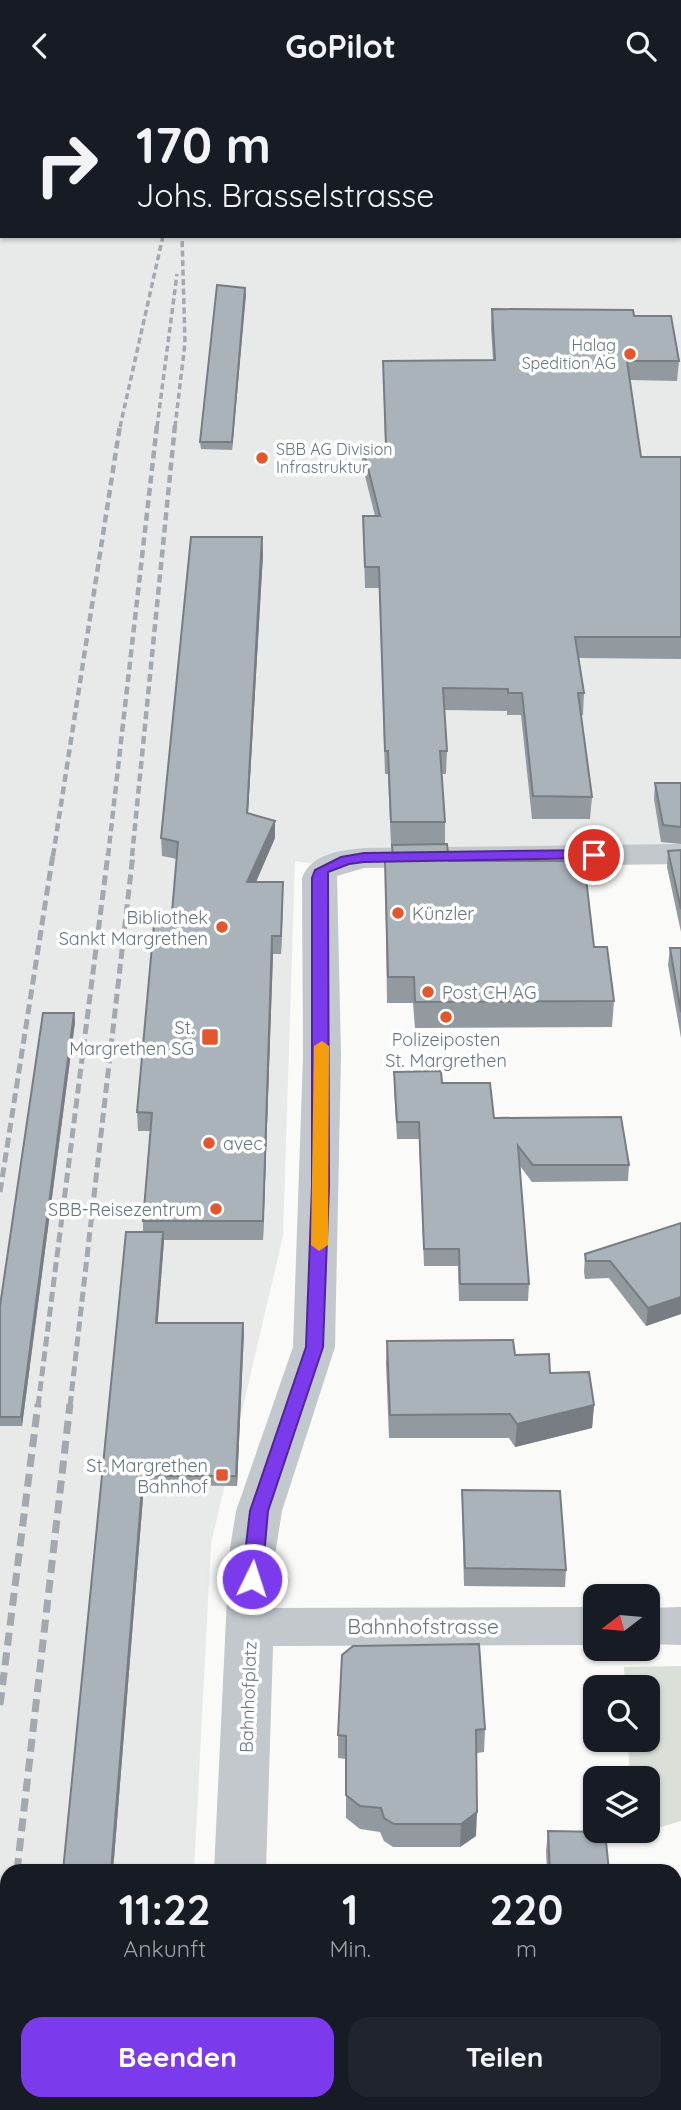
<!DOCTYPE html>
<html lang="de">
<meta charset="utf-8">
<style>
:root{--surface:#171b24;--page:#20242c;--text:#f1f3f6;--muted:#9ea1a6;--accent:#7c3aed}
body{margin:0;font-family:Quicksand,sans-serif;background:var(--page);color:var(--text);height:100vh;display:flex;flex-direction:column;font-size:26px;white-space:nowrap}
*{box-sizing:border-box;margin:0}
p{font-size:23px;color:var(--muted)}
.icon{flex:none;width:38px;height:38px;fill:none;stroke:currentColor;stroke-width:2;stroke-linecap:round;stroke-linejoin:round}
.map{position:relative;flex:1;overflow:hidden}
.panel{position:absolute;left:0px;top:1773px;width:682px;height:247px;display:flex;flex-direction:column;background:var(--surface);border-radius:21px 21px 0 0;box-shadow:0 2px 5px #0004}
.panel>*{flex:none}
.guide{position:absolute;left:0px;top:0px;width:682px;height:147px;box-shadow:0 2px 5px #0004;background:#171b24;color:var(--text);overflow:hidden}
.needle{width:46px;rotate:254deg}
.fabs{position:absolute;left:583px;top:1493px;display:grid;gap:14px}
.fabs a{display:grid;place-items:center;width:77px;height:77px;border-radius:14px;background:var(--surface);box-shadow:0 2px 5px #0004;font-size:35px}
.pin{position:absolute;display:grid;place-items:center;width:60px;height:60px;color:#fff;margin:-30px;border:4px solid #fff;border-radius:50%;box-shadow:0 2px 7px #0007}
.me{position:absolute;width:77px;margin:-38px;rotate:4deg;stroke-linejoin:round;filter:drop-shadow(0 0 5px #0008)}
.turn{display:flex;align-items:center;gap:24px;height:147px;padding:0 21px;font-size:32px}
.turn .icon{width:91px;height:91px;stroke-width:2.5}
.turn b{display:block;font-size:49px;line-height:60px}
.eta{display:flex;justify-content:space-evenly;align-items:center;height:119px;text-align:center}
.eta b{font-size:42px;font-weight:700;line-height:49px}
.primary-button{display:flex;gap:14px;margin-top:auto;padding:14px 21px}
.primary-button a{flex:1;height:80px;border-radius:21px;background:var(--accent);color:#fff;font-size:28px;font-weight:700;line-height:80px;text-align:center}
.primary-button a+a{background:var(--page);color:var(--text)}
header{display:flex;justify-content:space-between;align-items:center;height:91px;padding:0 21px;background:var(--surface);font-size:32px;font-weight:700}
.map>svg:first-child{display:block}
.built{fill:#e8e9e9}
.green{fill:#dadfd7}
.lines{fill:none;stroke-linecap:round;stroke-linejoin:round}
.minor{fill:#c3c8cc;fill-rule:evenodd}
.rail-far3{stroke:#a2aab0;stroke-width:3.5;stroke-dasharray:6 3.5;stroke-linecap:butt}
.rail-far2{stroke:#a2aab0;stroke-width:4.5;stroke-dasharray:8 4.5;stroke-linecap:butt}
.rail-far1{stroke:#a2aab0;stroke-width:5;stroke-dasharray:10 5;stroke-linecap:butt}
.rail{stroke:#a2aab0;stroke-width:7;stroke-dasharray:13 7;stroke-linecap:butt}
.wall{fill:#929a9f}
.shaded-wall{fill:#777d82}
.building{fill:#aab3b9;stroke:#777d82;stroke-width:2}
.route{fill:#7c3aed;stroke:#51269a;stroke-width:2}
.slow{fill:#f59e0b}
.poi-dot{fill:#e4572e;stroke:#fff;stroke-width:2.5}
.labels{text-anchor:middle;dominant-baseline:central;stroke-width:7;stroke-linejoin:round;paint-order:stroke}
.far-poi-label{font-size:16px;fill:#657683;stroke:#fff;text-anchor:end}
.poi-label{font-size:18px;fill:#657683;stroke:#fff;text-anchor:end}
.street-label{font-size:18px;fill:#657683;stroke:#fff}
.near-street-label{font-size:21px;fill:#657683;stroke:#fff}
</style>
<header><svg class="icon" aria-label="back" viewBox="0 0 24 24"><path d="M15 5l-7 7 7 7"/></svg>GoPilot<svg class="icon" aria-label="search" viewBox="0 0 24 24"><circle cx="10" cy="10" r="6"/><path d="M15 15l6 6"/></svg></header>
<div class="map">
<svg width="681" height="2019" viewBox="0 0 681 2019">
<rect width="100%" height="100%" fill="#fafaf8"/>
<polygon class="built" points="0,0 666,2 2,2 2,145 681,145 681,60 681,763 328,775 295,770 283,1145 211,1453 194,1780 7,1780 7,2012 43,2013 29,2019 0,2019"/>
<polygon class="green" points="681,1575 681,1730 634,1744 633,1740 648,1740 648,1687 630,1687 628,1649 648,1648 648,1596 625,1596 624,1576"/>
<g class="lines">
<g class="minor">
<rect x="655" y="0" width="20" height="2"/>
<path d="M 681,753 L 681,773 L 364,777 L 337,785 L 341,964 L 335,1256 L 282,1420 L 275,1464 L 274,1517 L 595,1516 L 595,1554 L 273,1555 L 266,1780 L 214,1780 L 229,1464 L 236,1420 L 293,1256 L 303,964 L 302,787 C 311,763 340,759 364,757 Z"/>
<polygon points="681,1516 681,1554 648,1553 648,1517"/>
<rect x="201" y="2012" width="56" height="7"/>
</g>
<g class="rail-far3">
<polyline points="0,95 2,93"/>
<polyline points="120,336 163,145"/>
<polyline points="157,336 177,183"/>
<polyline points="175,336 185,252 182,145"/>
</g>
<g class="rail-far2">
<polyline points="53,765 120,334"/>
<polyline points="108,765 157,334"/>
<polyline points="132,765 175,334"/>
</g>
<g class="rail-far1">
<polyline points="0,1101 53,763"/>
<polyline points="38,1315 108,763"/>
<polyline points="70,1315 133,763"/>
</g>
<g class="rail">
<polyline points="0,1614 38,1313"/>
<polyline points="17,1780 70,1313"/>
<polyline points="0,1926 7,1865"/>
</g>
</g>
<g class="wall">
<polygon points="341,0 462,1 341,2"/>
<polygon points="245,197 232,359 201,358 200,351"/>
<polygon points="492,218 634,225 679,270 677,290 630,289 641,366 681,366 681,568 579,567 584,602 583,624 581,624 592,706 590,728 532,728 521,624 507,624 507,620 444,619 447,660 446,683 442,683 445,731 445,753 391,754 388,683 385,683 379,497 365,497 363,425 375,425 362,373 362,353 385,353 383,270 493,269 491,237"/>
<polygon points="262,446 263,463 248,722 275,730 275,747 256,791 283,791 283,809 281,863 273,863 263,1149 164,1149 157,1232 244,1241 237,1395 144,1394 113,1780 143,1141 143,1130 151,1040 138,1040 137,1021 171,833 177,768 162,765 161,747"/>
<polygon points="655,692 681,692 681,753 661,751 654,708"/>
<polygon points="392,754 449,770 594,856 614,910 612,936 415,937 413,912 387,912 385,770 392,770"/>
<polygon points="681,759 681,841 667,776 668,760"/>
<polygon points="670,857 681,857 681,947 668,874"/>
<polygon points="74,922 75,931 22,1335 0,1335 0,1215"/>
<polygon points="394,981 442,992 494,1027 629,1074 628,1090 532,1091 520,1075 529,1193 528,1210 459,1210 458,1175 424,1175 419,1048 397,1048 394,997"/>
<polygon points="681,1132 681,1223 646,1235 609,1187 585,1188 584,1181 585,1163"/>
<polygon points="387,1250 515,1264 550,1282 594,1314 592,1337 515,1356 509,1347 389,1347 386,1273"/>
<polygon points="462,1399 566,1479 565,1496 464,1495 462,1416"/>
<polygon points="485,1638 484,1661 477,1662 476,1745 460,1756 393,1756 384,1750 380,1741 360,1738 346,1727 346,1668 338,1667 338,1644"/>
<polygon points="548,1740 609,1780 547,1780 546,1760"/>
<polygon points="676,1871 681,1871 681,1947 676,1946"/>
</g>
<g class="shaded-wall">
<polygon points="245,197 246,204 232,359 232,351"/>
<polygon points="262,446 263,463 247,739 247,722"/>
<polygon points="275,730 275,747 248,809 247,791"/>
<polygon points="283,791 283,809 281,863 281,845"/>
<polygon points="272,845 273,863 263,1149 263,1130"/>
<polygon points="74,922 75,931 22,1335 21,1326"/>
<polygon points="163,1141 164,1150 157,1241 156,1232"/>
<polygon points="681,1206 681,1223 646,1235 648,1217"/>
<polygon points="243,1232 244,1241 237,1395 236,1385"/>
<polygon points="594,1314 592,1337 515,1356 517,1333"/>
<polygon points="143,1385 144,1394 113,1780 111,1780"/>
<polygon points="477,1721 476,1745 460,1756 461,1733"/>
</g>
<g class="building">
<polygon points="341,0 462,0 462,1"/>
<polygon points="217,194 245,197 232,351 200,351"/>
<polygon points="492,218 633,219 634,225 671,225 679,270 627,270 641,366 681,366 681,546 575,546 584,602 578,602 592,706 533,705 522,602 508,602 508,598 443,597 447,660 440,660 445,731 391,731 388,660 385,660 379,476 365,476 363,425 380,425 362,353 386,353 383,270 495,269"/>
<polygon points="191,446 262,446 247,722 275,730 247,791 283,791 281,845 272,845 263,1130 143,1130 152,1022 137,1021 154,833 171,833 178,751 161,747"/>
<polygon points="655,692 681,692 681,736 663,734"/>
<polygon points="447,753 449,770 584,770 594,856 607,856 614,910 415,911 414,886 388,886 385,770 393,770 392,754"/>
<polygon points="681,759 681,818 668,760"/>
<polygon points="670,857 681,857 681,921"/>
<polygon points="43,922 74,922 21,1326 0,1326 0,1215"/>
<polygon points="441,980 442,992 490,992 494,1027 621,1026 629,1074 533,1074 518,1055 529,1193 460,1193 459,1158 424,1158 419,1031 397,1031 394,981"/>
<polygon points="681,1132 681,1206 648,1217 610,1170 586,1170 585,1163"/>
<polygon points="126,1141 163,1141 156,1232 243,1232 236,1385 143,1385 111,1780 63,1780"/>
<polygon points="513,1249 515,1264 549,1263 550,1282 589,1281 594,1314 517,1333 510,1323 390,1324 387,1250"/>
<polygon points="462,1399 560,1400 566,1479 465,1477"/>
<polygon points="479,1553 485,1638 476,1639 477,1721 461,1733 394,1733 384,1727 381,1717 360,1715 346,1704 346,1645 338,1644 342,1564 353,1555"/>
<polygon points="548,1740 605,1741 609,1780 550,1780"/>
<rect x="676" y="1871" width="5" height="56"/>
<polygon points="352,2012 471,2012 470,2019 350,2019"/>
<polygon points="534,2012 655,2012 675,2019 532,2019"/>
</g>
<polygon class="route" points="594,759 601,764 599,767 364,771 349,773 328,781 329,1095 323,1256 268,1420 262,1488 259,1493 245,1493 242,1488 250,1420 306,1256 312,1095 312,787 315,779 341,766 364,762"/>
<polygon class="slow" points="322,950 329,955 328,1154 319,1160 311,1154 314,955"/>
<g class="poi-dot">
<circle cx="630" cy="263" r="7"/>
<circle cx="262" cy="367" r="7"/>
<circle cx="398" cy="822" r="7"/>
<circle cx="222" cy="836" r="7"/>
<circle cx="428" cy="901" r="7"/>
<circle cx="446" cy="926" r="7"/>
<rect x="201" y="937" width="18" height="18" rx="3.5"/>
<circle cx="209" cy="1052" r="7"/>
<circle cx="216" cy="1118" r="7"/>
<rect x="215" y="1377" width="14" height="14" rx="3.5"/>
</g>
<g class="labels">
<g class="far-poi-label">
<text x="616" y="254">Halag<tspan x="616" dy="18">Spedition AG</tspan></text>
<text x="276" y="358" text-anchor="start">SBB AG Division<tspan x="276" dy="18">Infrastruktur</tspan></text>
</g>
<g class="poi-label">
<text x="412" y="822" text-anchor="start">Künzler</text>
<text x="208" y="826">Bibliothek<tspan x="208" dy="21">Sankt Margrethen</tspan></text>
<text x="442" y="901" text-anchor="start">Post CH AG</text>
<text x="194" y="936">St.<tspan x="194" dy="21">Margrethen SG</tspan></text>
<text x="446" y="948" text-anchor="middle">Polizeiposten<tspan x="446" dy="21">St. Margrethen</tspan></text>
<text x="223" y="1052" text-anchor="start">avec</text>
<text x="202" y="1118">SBB-Reisezentrum</text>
<text x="208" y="1374">St. Margrethen<tspan x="208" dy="21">Bahnhof</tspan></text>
</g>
<g class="street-label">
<text transform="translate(248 1606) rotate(-88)">Bahnhofplatz</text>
</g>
<g class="near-street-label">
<text x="423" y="1535">Bahnhofstrasse</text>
</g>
</g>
</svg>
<div class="fabs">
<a><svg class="needle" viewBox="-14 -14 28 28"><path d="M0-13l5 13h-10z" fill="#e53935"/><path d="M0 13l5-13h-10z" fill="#9ea1a6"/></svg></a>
<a><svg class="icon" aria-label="search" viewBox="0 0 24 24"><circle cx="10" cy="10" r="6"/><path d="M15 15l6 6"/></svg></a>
<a><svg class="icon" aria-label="layers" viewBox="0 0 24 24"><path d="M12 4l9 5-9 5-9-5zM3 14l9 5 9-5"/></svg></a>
</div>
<div class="pin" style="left:594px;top:764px;background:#d93025"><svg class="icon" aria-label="arrive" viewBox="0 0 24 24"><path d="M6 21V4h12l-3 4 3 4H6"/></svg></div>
<svg class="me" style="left:252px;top:1488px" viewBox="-20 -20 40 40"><circle r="17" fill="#7c3aed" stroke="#fff" stroke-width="3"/><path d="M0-11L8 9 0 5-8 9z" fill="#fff"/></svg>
<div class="guide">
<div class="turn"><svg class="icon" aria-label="right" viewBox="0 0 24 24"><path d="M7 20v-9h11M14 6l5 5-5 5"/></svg><div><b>170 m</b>Johs. Brasselstrasse</div></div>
</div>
<section class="panel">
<div class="eta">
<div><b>11:22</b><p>Ankunft</p></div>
<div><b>1</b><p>Min.</p></div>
<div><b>220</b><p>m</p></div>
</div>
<div class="primary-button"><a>Beenden</a><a>Teilen</a></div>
</section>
</div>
